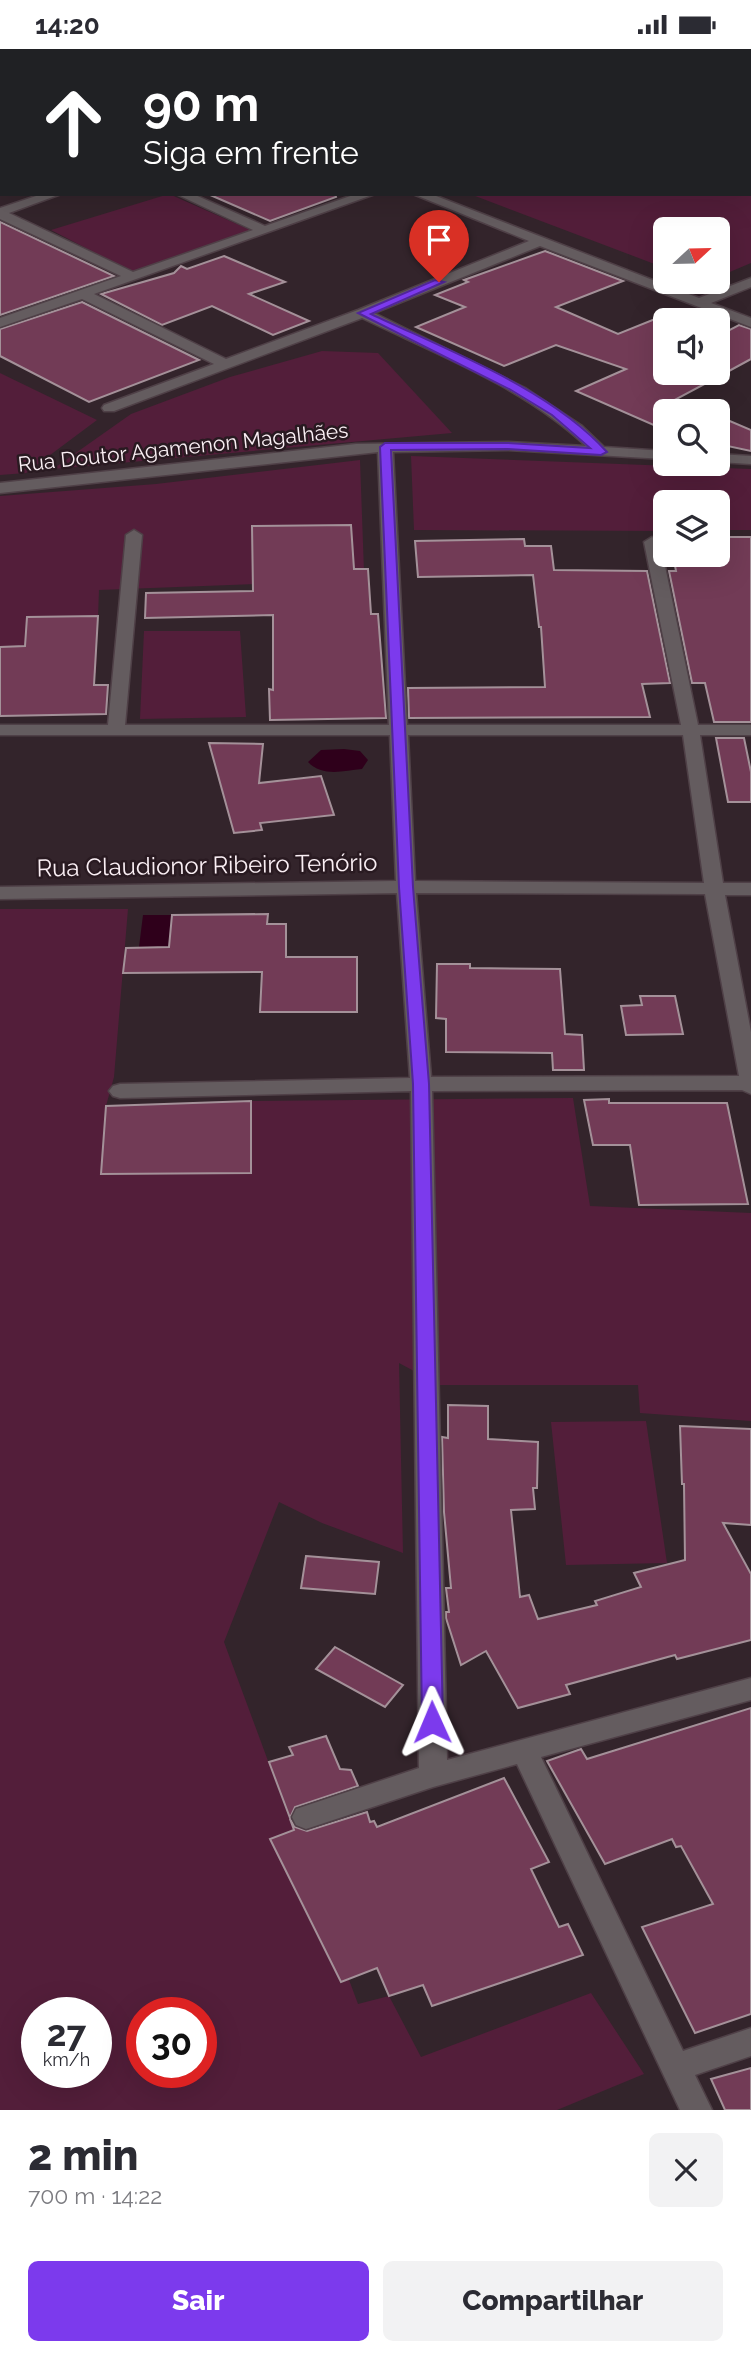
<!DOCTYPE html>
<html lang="pt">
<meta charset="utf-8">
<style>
:root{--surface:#fff;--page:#f2f2f3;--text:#2b2b33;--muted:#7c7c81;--accent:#7c3aed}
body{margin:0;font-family:Raleway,sans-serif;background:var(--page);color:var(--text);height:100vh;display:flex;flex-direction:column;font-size:26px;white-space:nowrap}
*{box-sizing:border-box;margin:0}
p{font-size:23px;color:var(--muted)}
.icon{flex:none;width:38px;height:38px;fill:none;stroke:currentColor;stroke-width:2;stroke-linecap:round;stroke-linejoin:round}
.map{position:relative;height:2061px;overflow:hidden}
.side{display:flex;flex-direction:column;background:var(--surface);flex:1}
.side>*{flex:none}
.hud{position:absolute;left:0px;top:0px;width:752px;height:147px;box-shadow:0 7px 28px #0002;background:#202124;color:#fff;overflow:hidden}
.needle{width:46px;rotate:68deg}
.fabs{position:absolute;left:653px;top:168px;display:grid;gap:14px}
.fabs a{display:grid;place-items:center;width:77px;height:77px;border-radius:10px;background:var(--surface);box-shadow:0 7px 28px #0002;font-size:35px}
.speed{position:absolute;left:21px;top:1948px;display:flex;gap:14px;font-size:35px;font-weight:700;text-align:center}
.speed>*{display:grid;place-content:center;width:91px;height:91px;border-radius:50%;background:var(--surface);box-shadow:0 7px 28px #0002;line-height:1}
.speed small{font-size:18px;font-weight:400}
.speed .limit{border:10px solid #d22;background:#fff;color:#111}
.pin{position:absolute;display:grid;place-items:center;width:60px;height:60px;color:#fff;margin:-72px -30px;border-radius:50% 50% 50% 0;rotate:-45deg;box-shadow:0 0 7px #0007}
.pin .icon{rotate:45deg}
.me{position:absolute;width:77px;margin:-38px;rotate:359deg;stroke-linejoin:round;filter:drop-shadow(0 0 5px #0008)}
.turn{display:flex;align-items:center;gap:24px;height:147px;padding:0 28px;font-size:32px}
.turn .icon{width:91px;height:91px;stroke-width:2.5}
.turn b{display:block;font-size:49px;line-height:60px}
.round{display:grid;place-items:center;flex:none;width:74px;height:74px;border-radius:10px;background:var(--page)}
.headline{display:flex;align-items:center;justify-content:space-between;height:119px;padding:0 28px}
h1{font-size:42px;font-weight:800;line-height:52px}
.primary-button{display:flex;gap:14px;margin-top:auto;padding:14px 28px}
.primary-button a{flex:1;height:80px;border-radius:10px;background:var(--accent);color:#fff;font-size:28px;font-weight:800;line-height:80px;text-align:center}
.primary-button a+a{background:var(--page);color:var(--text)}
.status{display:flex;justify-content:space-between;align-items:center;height:49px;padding:0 35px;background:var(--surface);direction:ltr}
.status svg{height:19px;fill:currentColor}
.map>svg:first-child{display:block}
.green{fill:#531e3a;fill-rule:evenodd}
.water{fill:#2f001b}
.building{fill:#723b56;stroke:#a49199;stroke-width:2}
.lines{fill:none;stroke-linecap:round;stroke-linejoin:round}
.street-casing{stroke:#4f4047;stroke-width:3}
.street{fill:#645c5f;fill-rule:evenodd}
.route{fill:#7c3aed;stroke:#51269a;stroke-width:2}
.labels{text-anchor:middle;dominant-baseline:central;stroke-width:5;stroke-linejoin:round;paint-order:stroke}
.far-street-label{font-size:21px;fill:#faeff4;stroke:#291a21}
.street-label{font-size:24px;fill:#faeff4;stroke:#291a21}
</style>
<div class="status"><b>14:20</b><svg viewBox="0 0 49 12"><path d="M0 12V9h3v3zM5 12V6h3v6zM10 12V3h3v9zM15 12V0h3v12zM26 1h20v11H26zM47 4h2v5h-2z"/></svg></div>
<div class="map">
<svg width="751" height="2061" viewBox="0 0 751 2061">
<rect width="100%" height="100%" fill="#33242b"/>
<g class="green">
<polygon points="751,29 751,214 718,228 718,180 665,180 665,219 470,145 751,145"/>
<polygon points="169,145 253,182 132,223 51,181"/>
<polygon points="322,302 378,304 452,384 53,420 131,365 230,328"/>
<polygon points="0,324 97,371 26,424 0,426"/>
<polygon points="411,407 751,420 751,481 718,481 718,453 665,453 665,482 414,481"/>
<polygon points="360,411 365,550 281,534 99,541 96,624 0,629 0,447 156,435"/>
<polygon points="144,582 240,582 246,668 140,670"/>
<path d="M 0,860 L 128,860 L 114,1028 L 106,1057 L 101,1125 L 251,1124 L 251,1052 L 573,1049 L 590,1157 L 751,1164 L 751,1372 L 640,1364 L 638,1336 L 440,1336 L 399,1314 L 403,1504 L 322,1474 L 279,1453 L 224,1593 L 358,1955 L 389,1947 L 421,2008 L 591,1944 L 644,2025 L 557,2061 L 0,2061 ZM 37,1964 L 96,1964 L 96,2023 L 37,2023 ZM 142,1964 L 201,1964 L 201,2023 L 142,2023 Z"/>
<polygon points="646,1372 667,1514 566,1516 551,1373"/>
</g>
<g class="water">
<path d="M 344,700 L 360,702 L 368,711 L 362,720 C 343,722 322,728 308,713 L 321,701 Z"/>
<polygon points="143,866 172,866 169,898 139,898"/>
</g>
<g class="building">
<polygon points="208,145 335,145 336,148 270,172"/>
<polygon points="0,173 114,227 0,266"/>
<polygon points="545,202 623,232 556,258 618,285 665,266 665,324 695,324 714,330 665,356 665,381 576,342 626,320 556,296 504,317 416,278 465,258 435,246 468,233 464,231"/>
<polygon points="224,207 285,233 249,245 309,272 273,286 212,257 162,276 101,245 174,224 181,217 187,220"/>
<polygon points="82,253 199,311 89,353 0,307 0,280"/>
<polygon points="739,276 751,280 751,310 718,328 718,287"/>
<polygon points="718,367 751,381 751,402 718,395"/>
<polygon points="351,476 354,520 368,520 371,565 378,565 386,669 270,671 269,640 273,641 273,566 145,569 146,544 253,542 252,477"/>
<polygon points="718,488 751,488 751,673 714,673 705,634 692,634 669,522 676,522 673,506 718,506"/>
<polygon points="524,490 525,497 551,497 554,521 647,522 670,634 642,635 650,668 409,669 408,639 545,638 541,578 539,578 533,526 418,528 415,492"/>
<polygon points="98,567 94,636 108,636 106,665 0,667 0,598 25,597 27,568"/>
<polygon points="716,689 744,689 751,723 751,753 728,753"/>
<polygon points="209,694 263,695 259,734 321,727 334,766 260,774 262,781 234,784"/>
<polygon points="268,865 267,875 286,875 286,908 357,908 357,963 260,963 262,923 123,924 126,899 169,898 172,866"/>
<polygon points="437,915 470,915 470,919 560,920 565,985 582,986 584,1021 553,1021 552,1004 446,1003 446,970 436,969"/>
<polygon points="640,947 675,947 683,985 626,986 621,957 642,956"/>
<polygon points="609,1050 609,1054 727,1054 748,1155 639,1156 630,1096 593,1096 584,1051"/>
<polygon points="251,1052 251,1124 101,1125 106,1057"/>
<polygon points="448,1356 488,1357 488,1390 538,1393 537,1439 533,1439 535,1460 511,1461 520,1548 529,1546 538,1570 597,1556 595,1552 641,1538 634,1524 685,1511 684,1435 682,1435 680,1377 751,1380 751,1476 723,1474 751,1525 751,1591 677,1610 675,1606 566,1636 570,1645 518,1659 486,1602 461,1616 446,1569 446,1563 449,1563 446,1539 451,1539 444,1463 442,1388 448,1389"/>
<polygon points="306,1507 379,1513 375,1545 301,1539"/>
<polygon points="335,1598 403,1636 385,1658 316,1620"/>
<polygon points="751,1659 751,1965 695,1984 642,1878 713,1855 681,1797 676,1798 672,1790 605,1815 547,1712 581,1700 587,1710"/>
<polygon points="326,1687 340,1720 351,1721 358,1737 295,1758 290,1769 269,1713 293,1706 289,1698"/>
<polygon points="504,1729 549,1813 531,1820 559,1878 568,1875 583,1906 432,1957 423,1936 389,1947 377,1919 341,1933 270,1790 294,1781 290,1770 295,1778 307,1782 367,1763 370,1773 374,1772 377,1778"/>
<polygon points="751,2019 751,2061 725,2061 711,2030"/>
</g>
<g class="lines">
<g class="street-casing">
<g id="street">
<polygon points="43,0 57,0 58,2 44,2"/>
<polygon points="240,0 255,0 239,2"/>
<polygon points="309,0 323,0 324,2 310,2"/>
<polygon points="447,0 461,0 462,2 448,2"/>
<polygon points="486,0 501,0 485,2"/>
<polygon points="617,0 631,0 616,2"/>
<polygon points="727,0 743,0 744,2 728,2"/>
<rect x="0" y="63" width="2" height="7"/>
<path d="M 42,145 L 61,145 L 9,164 L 133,223 L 253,181 L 176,145 L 193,145 L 265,177 L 356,145 L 375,145 L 94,245 L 226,310 L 358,261 L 529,192 L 413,145 L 431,145 L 699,249 L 751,229 L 751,238 L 711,254 L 751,269 L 751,278 L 540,197 L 374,264 L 525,339 L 582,377 L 604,398 L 665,402 L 665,410 L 508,401 L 393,403 L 407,676 L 681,676 L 644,493 L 652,488 L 660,493 L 698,676 L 751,676 L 751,686 L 700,686 L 723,834 L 751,834 L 751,846 L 725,846 L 751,983 L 751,1045 L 742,1041 L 432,1042 L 447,1711 L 751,1629 L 751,1651 L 541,1708 L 683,2002 L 751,1979 L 751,2007 L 695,2026 L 712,2061 L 680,2061 L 517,1715 L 433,1738 L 306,1780 L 296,1776 L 292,1768 L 296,1760 L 419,1719 L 411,1042 L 120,1049 L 113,1047 L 109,1042 L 113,1037 L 120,1035 L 410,1029 L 397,844 L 0,850 L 0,838 L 396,832 L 390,686 L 0,686 L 0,676 L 108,676 L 126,486 L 134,481 L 142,486 L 125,676 L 389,676 L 378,403 L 0,444 L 0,434 L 356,395 L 508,393 L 586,397 C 523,338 439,306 362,269 L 114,362 L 104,362 L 102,359 L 104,356 L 214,315 L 82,250 L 0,278 L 0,269 L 121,227 L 0,170 L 0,159 ZM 408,686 L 683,686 L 704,834 L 415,832 ZM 416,844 L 705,845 L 739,1027 L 431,1028 Z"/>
<polygon points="718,405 751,407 751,415 718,413"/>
</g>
</g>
<use href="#street" class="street"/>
</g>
<path class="route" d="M 435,231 L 444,233 L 371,265 C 447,301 551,340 607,403 L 601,406 L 508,400 L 391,401 L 413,838 L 429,1035 L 443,1673 L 440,1679 L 432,1681 L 425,1679 L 422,1673 L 413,1035 L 399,838 L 380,398 L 385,394 L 508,394 L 590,399 L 552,366 L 511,341 L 358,264 Z"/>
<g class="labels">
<g class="far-street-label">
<text transform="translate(183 398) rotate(-6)">Rua Doutor Agamenon Magalhães</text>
</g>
<g class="street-label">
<text transform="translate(207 816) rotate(-1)">Rua Claudionor Ribeiro Tenório</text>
</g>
</g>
</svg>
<div class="fabs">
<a><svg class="needle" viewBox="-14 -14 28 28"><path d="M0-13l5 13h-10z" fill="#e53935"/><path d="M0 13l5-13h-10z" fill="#7c7c81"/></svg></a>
<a><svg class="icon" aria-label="sound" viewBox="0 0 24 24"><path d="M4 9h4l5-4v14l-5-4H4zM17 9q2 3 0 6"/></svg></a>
<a><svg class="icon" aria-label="search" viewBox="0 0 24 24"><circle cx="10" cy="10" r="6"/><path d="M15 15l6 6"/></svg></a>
<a><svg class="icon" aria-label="layers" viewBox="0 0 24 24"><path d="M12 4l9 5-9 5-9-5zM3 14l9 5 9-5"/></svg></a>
</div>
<div class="speed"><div>27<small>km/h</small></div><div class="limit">30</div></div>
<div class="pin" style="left:439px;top:233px;background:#d93025"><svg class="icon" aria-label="arrive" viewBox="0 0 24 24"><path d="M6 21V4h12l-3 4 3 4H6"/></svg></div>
<svg class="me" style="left:432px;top:1673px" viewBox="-20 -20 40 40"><path d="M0-17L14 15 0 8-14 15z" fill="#7c3aed" stroke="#fff" stroke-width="4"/></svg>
<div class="hud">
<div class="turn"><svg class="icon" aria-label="ahead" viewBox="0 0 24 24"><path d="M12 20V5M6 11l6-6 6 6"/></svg><div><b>90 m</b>Siga em frente</div></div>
</div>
</div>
<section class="side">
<div class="headline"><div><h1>2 min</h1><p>700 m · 14:22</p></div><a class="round"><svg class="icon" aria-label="close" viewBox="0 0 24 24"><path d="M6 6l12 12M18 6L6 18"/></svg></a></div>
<div class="primary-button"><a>Sair</a><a>Compartilhar</a></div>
</section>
